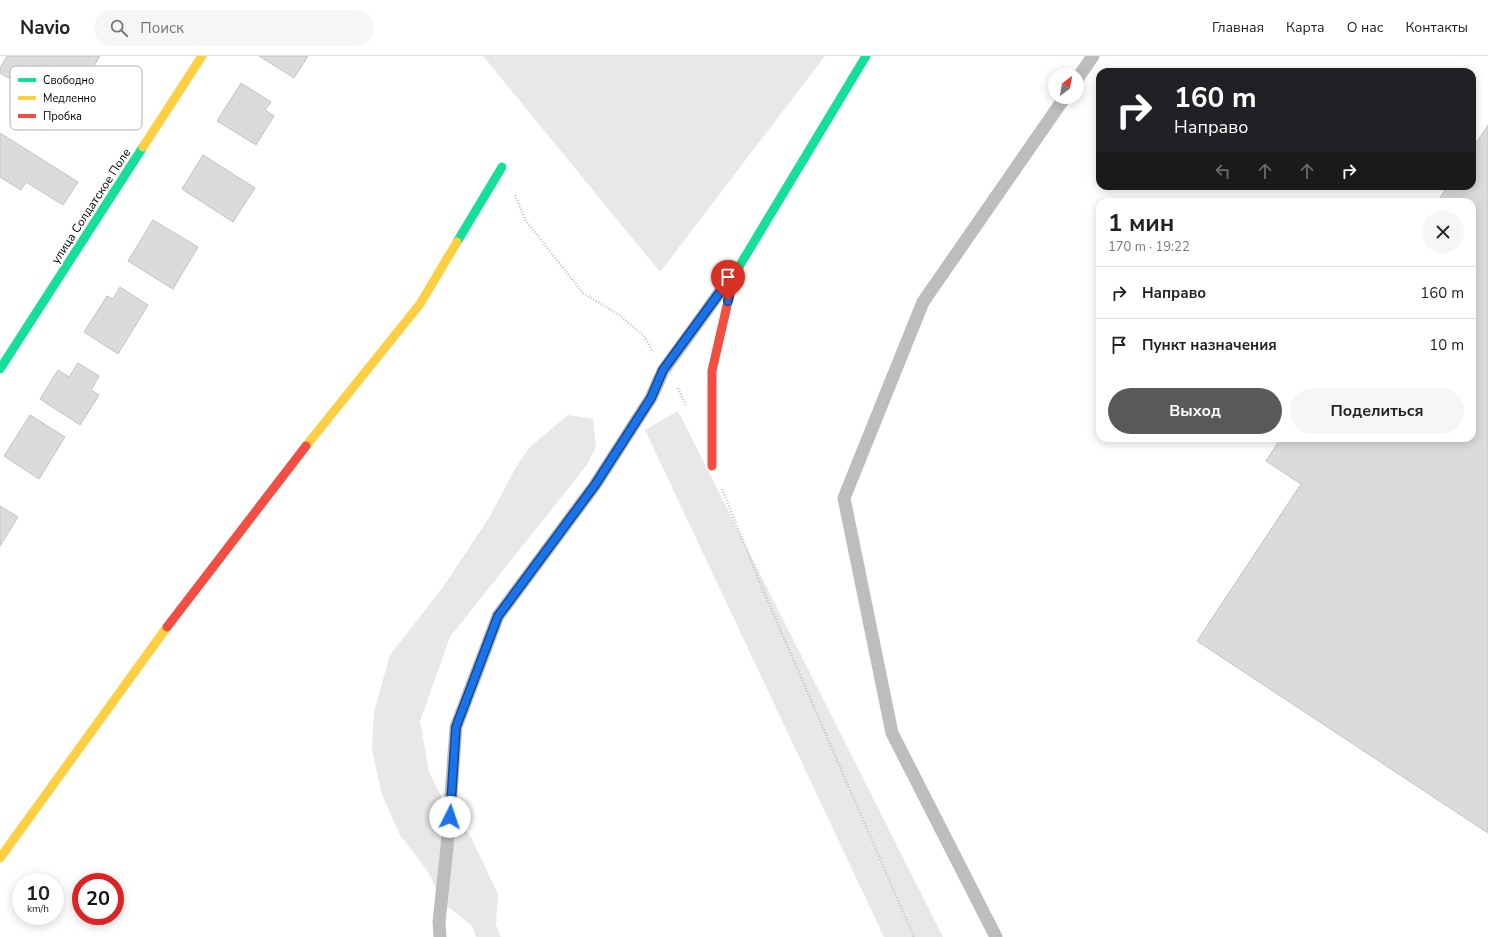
<!DOCTYPE html>
<html lang="ru">
<meta charset="utf-8">
<style>
:root{--surface:#fff;--page:#f6f6f6;--text:#222;--muted:#767676;--line:#e0e0e0;--accent:#595959}
body{margin:0;font-family:"Nunito Sans",sans-serif;background:var(--page);color:var(--text);height:100vh;display:flex;flex-direction:column;font-size:15px;white-space:nowrap}
*{box-sizing:border-box;margin:0}
p{font-size:13px;color:var(--muted)}
.icon{flex:none;width:22px;height:22px;fill:none;stroke:currentColor;stroke-width:2;stroke-linecap:round;stroke-linejoin:round}
.map{position:relative;flex:1;overflow:hidden}
.details{position:absolute;left:1096px;top:142px;width:380px;height:244px;display:flex;flex-direction:column;background:var(--surface);border-radius:12px;box-shadow:0 2px 10px #0003}
.details>*{flex:none}
.hud{position:absolute;left:1096px;top:12px;width:380px;height:122px;border-radius:12px;box-shadow:0 2px 10px #0003;background:#202124;color:#fff;overflow:hidden}
.needle{width:26px;rotate:31deg}
.buttons{position:absolute;left:1048px;top:12px;display:grid;gap:8px}
.buttons a{display:grid;place-items:center;width:36px;height:36px;border-radius:50%;background:var(--surface);box-shadow:0 2px 10px #0003;font-size:20px}
.speed{position:absolute;left:12px;top:817px;display:flex;gap:8px;font-size:20px;font-weight:700;text-align:center}
.speed>*{display:grid;place-content:center;width:52px;height:52px;border-radius:50%;background:var(--surface);box-shadow:0 2px 10px #0003;line-height:1}
.speed small{font-size:10px;font-weight:400}
.speed .limit{border:6px solid #d22;background:#fff;color:#111}
.pin{position:absolute;display:grid;place-items:center;width:34px;height:34px;color:#fff;margin:-41px -17px;border-radius:50% 50% 50% 0;rotate:-45deg;box-shadow:0 0 4px #0007}
.pin .icon{rotate:45deg}
.me{position:absolute;width:44px;margin:-22px;rotate:4deg;stroke-linejoin:round;filter:drop-shadow(0 0 3px #0008)}
.turn{display:flex;align-items:center;gap:14px;height:84px;padding:0 12px;font-size:18px}
.turn .icon{width:52px;height:52px;stroke-width:2.5}
.turn b{display:block;font-size:28px;line-height:34px}
.lanes{display:flex;align-items:center;height:38px;padding:0 12px;background:#0003;justify-content:center;gap:20px;direction:ltr}
.lanes .off{opacity:.35}
.round{display:grid;place-items:center;flex:none;width:42px;height:42px;border-radius:21px;background:var(--page)}
.summary{display:flex;align-items:center;justify-content:space-between;height:68px;padding:0 12px}
h1{font-size:24px;font-weight:700;line-height:30px}
.action{display:flex;gap:8px;margin-top:auto;padding:8px 12px}
.action a{flex:1;height:46px;border-radius:24px;background:var(--accent);color:#fff;font-size:16px;font-weight:700;line-height:46px;text-align:center}
.action a+a{background:var(--page);color:var(--text)}
ul{padding:0;list-style:none}
li{display:flex;align-items:center;gap:12px;height:52px;padding:0 12px;border-top:1px solid var(--line)}
li div{flex:1}
li b{display:block;font-size:15px}
li em{font-style:normal}
header{display:flex;align-items:center;gap:24px;box-sizing:border-box;height:56px;padding:0 20px;background:var(--surface);border-bottom:1px solid var(--line)}
header strong{font-size:19px}
nav{display:flex;gap:22px;margin-inline-start:auto;font-size:14px}
.search{width:280px;height:36px;background:var(--page);display:flex;align-items:center;gap:10px;box-sizing:border-box;padding:0 14px;border-radius:22px;color:var(--muted);font-size:15px}
.map>svg:first-child{display:block}
.green{fill:#e8e8e8}
.building{fill:#dbdbdb;stroke:#c3c3c3}
.lines{fill:none;stroke-linecap:round;stroke-linejoin:round}
.path{stroke:#c2c2c2;stroke-width:2.5;stroke-dasharray:1 2;stroke-linecap:butt}
.lane{stroke:#bdbdbd;stroke-width:13}
.fast{stroke:#16e098;stroke-width:9}
.slow{stroke:#ffcf43;stroke-width:9}
.jam{stroke:#f24e42;stroke-width:9}
.route-casing{stroke:#114b97;stroke-width:10}
.route{stroke:#1a73e8;stroke-width:7}
.labels{text-anchor:middle;dominant-baseline:central;stroke-width:4;stroke-linejoin:round;paint-order:stroke}
.street-label{font-size:12px;fill:#000;stroke:#fff}
.key{fill:#fff;stroke:#b2b2b2;stroke-width:1}
.key-label{font-size:11px;fill:#000}
</style>
<header>
<strong>Navio</strong>
<div class="search"><svg class="icon" aria-label="search" viewBox="0 0 24 24"><circle cx="10" cy="10" r="6"/><path d="M15 15l6 6"/></svg>Поиск</div>
<nav><a>Главная</a><a>Карта</a><a>О нас</a><a>Контакты</a></nav>
</header>
<div class="map">
<svg width="1488" height="881" viewBox="0 0 1488 881">
<rect width="100%" height="100%" fill="#fff"/>
<g class="green">
<polygon points="483,0 825,0 660,216"/>
<polygon points="678,355 943,881 884,881 645,374"/>
<polygon points="568,359 593,363 596,391 586,410 450,581 420,665 429,716 444,746 471,781 498,838 496,869 501,881 476,881 472,870 441,845 429,817 400,779 382,739 372,694 374,656 390,599 443,531 490,460 516,411 530,391"/>
</g>
<g class="building">
<polygon points="7,0 100,0 92,13 100,18 74,61 0,17 0,12"/>
<polygon points="259,0 308,0 294,22"/>
<polygon points="241,27 271,46 265,54 274,60 256,89 217,65"/>
<polygon points="1488,69 1488,777 1197,585 1301,428 1266,405 1281,382 1472,382 1472,146 1437,146 1448,130 1472,130 1472,93"/>
<polygon points="0,77 78,126 63,149 26,126 21,134 0,121"/>
<polygon points="203,99 255,132 233,166 182,133"/>
<polygon points="153,164 198,191 173,233 128,205"/>
<polygon points="120,231 148,249 118,298 84,276 107,240 113,243"/>
<polygon points="78,307 99,320 91,334 99,339 80,369 40,343 58,314 69,321"/>
<polygon points="30,359 65,381 39,423 4,400"/>
<polygon points="0,450 18,461 0,490"/>
</g>
<g class="lines">
<g class="path">
<polyline points="515,139 526,165 583,237 619,259 644,280 653,296"/>
<polyline points="678,332 686,350"/>
<polyline points="722,433 760,527 914,881"/>
</g>
<g class="lane">
<polyline points="1077,23 1093,0"/>
<polyline points="440,881 439,866 447,791 456,671 498,560 595,429 651,342 663,315 728,225"/>
<polyline points="996,881 892,677 844,442 923,246 1065,41"/>
</g>
<g class="fast">
<polyline points="457,186 502,111"/>
<polyline points="734,219 866,0"/>
<polyline points="0,313 143,91"/>
</g>
<g class="slow">
<polyline points="143,91 202,0"/>
<polyline points="306,390 420,248 457,186"/>
<polyline points="0,802 167,571"/>
</g>
<g class="jam">
<polyline points="712,410 712,315 734,219"/>
<polyline points="167,571 306,390"/>
</g>
</g>
<g class="lines">
<g class="route-casing">
<polyline id="route" points="450,761 456,671 498,560 595,429 651,342 663,314 734,217 728,245"/>
</g>
<use href="#route" class="route"/>
</g>
<g class="labels">
<g class="street-label">
<text transform="translate(91 150) rotate(-57)">улица Солдатское Поле</text>
</g>
</g>
<rect x="10" y="10" width="132" height="64" rx="6" class="key"/>
<rect x="18" y="22" width="18" height="4" fill="#16e098"/>
<rect x="18" y="40" width="18" height="4" fill="#ffcf43"/>
<rect x="18" y="58" width="18" height="4" fill="#f24e42"/>
<g class="key-label">
<text x="43" y="28">Свободно</text>
<text x="43" y="46">Медленно</text>
<text x="43" y="64">Пробка</text>
</g>
</svg>
<div class="buttons">
<a><svg class="needle" viewBox="-14 -14 28 28"><path d="M0-13l5 13h-10z" fill="#e53935"/><path d="M0 13l5-13h-10z" fill="#767676"/></svg></a>
</div>
<div class="speed"><div>10<small>km/h</small></div><div class="limit">20</div></div>
<div class="pin" style="left:728px;top:245px;background:#d93025"><svg class="icon" aria-label="arrive" viewBox="0 0 24 24"><path d="M6 21V4h12l-3 4 3 4H6"/></svg></div>
<svg class="me" style="left:450px;top:761px" viewBox="-20 -20 40 40"><circle r="19" fill="#fff"/><path d="M0-13L10 11 0 6-10 11z" fill="#1a73e8"/></svg>
<div class="hud">
<div class="turn"><svg class="icon" aria-label="right" viewBox="0 0 24 24"><path d="M7 20v-9h11M14 6l5 5-5 5"/></svg><div><b>160 m</b>Направо</div></div>
<div class="lanes"><svg class="icon off" aria-label="left" viewBox="0 0 24 24"><path d="M17 20v-9H6M10 6l-5 5 5 5"/></svg><svg class="icon off" aria-label="ahead" viewBox="0 0 24 24"><path d="M12 20V5M6 11l6-6 6 6"/></svg><svg class="icon off" aria-label="ahead" viewBox="0 0 24 24"><path d="M12 20V5M6 11l6-6 6 6"/></svg><svg class="icon" aria-label="right" viewBox="0 0 24 24"><path d="M7 20v-9h11M14 6l5 5-5 5"/></svg></div>
</div>
<section class="details">
<div class="summary"><div><h1>1 мин</h1><p>170 m · 19:22</p></div><a class="round"><svg class="icon" aria-label="close" viewBox="0 0 24 24"><path d="M6 6l12 12M18 6L6 18"/></svg></a></div>
<ul>
<li><svg class="icon" aria-label="right" viewBox="0 0 24 24"><path d="M7 20v-9h11M14 6l5 5-5 5"/></svg><div><b>Направо</b></div><em>160 m</em></li>
<li><svg class="icon" aria-label="arrive" viewBox="0 0 24 24"><path d="M6 21V4h12l-3 4 3 4H6"/></svg><div><b>Пункт назначения</b></div><em>10 m</em></li>
</ul>
<div class="action"><a>Выход</a><a>Поделиться</a></div>
</section>
</div>
